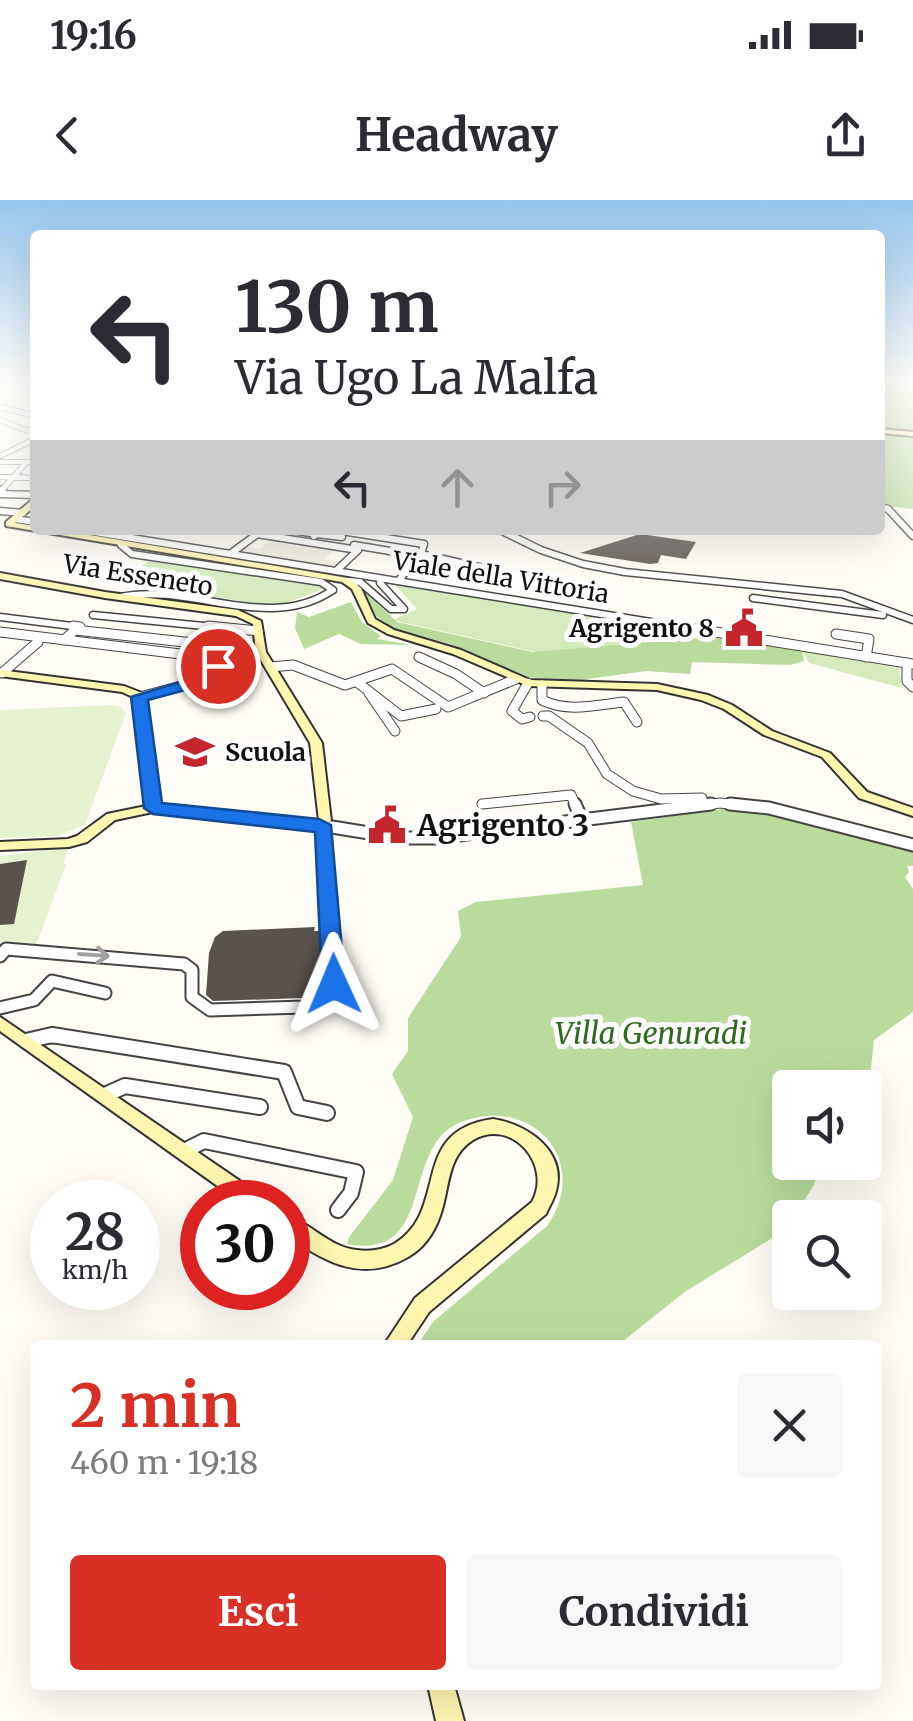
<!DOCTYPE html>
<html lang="it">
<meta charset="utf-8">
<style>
:root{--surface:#fff;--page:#f7f7f7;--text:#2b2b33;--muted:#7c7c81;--accent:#d93025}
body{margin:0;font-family:Merriweather,serif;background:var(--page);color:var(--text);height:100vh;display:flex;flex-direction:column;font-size:38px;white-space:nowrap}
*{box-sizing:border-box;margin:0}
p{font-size:32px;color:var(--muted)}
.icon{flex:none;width:55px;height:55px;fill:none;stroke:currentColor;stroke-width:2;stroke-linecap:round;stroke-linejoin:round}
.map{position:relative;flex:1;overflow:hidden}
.side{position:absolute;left:30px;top:1140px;width:852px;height:350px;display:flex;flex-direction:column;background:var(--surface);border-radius:10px;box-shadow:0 10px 40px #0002}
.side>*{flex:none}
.guide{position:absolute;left:30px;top:30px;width:855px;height:305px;border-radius:10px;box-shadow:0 10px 40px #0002;background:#fff;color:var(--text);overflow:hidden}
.controls{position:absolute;left:772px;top:870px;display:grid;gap:20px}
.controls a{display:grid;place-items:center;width:110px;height:110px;border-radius:10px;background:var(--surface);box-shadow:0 10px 40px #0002;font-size:50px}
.speed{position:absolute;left:30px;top:980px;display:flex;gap:20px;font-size:50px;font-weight:700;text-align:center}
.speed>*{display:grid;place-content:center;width:130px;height:130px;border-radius:50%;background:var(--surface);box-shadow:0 10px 40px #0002;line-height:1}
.speed small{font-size:25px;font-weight:400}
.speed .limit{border:15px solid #d22;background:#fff;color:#111}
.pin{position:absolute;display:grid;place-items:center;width:85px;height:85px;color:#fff;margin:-42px;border:5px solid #fff;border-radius:50%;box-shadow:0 2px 10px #0007}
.me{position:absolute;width:110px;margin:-55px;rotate:359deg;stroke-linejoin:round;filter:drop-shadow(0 0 8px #0008)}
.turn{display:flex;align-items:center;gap:35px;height:210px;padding:0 40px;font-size:45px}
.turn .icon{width:130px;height:130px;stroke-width:2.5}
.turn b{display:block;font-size:70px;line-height:85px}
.lanes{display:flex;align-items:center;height:95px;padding:0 40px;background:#0003;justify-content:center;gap:50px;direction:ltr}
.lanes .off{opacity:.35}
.round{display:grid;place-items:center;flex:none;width:105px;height:105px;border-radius:10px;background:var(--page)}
.overview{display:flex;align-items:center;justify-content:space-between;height:170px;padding:0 40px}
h1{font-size:60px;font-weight:700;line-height:75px;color:var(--accent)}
.button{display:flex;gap:20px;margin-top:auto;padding:20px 40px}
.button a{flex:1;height:115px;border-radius:10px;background:var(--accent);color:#fff;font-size:40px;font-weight:700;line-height:115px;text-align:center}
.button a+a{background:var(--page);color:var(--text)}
.status{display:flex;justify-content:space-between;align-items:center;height:70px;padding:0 50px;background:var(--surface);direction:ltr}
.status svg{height:28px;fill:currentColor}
header{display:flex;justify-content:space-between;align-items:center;height:130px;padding:0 40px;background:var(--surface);font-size:45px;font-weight:700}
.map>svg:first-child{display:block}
.green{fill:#d5ebbd}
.forest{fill:#b9dc9c}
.pitch{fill:#e6f2cf}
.plaza{fill:#f1ede2}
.building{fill:#5a524d}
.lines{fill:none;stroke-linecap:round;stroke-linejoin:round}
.street-far4-casing{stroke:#444;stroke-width:6}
.street-far3-casing{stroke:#444;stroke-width:9}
.street-far2-casing{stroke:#444;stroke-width:11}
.street-far1-casing{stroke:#444;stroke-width:15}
.street-casing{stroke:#444;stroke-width:18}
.secondary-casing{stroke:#333;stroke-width:4}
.street-far4{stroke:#fff;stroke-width:5}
.street-far3{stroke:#fff;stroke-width:6}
.street-far2{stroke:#fff;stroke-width:9}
.street-far1{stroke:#fff;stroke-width:11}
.street{stroke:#fff;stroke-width:14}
.secondary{fill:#fff6b0;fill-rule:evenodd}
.oneway{stroke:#a0a0a0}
.route{fill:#1a73e8;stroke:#114b97;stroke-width:2.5}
.labels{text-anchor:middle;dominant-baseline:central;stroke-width:10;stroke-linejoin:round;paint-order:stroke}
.far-street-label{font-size:25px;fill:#111;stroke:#fff}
.far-poi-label{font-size:25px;font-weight:bold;fill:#111;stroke:#fff;text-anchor:end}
.poi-label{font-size:30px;font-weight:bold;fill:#111;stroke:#fff;text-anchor:start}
.park-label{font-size:30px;font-style:italic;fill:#2f6b1f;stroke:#fff}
</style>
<div class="status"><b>19:16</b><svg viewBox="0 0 49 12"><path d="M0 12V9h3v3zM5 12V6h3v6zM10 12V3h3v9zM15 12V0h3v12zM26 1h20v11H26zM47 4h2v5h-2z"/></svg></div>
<header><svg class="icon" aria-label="back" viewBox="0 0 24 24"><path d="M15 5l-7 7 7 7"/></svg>Headway<svg class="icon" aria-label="share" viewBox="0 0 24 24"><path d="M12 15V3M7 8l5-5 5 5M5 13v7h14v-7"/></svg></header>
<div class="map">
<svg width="913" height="1521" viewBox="0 0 913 1521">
<rect width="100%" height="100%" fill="#fffdf5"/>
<g class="green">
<polygon points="154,358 321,386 324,389 277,406 120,383 124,380 120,379"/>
<polygon points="395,385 680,430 694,438 541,453 392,420 417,409"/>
<polygon points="802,451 899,468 902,488 809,463"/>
</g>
<g class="forest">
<polygon points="880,184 913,184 913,309 880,305"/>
<polygon points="364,391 397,422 533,452 710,437 802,451 804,461 790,465 692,462 690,474 646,471 587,479 587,483 529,477 450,444 393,428 376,416"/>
<polygon points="351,402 362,422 381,436 377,439 412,445 361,444 339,434 304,449 295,428 297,412 309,417"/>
<path d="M 723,609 L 769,614 L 913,650 L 913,666 L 907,666 L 909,672 L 905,677 L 913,689 L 913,812 L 874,840 L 865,923 L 865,888 L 790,888 L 790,962 L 821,963 L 814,985 L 796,1013 L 771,1039 L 686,1091 L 618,1145 L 417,1145 L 434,1121 L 547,1026 C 593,960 530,893 459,923 C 400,948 437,1061 347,1044 L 349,1037 L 393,980 L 413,917 L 392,874 L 408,851 L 408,818 L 461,737 L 458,711 L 476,702 L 643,685 L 631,622 Z"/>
</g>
<g class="pitch">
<polygon points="110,505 121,507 126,513 85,625 58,636 0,638 0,510"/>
<polygon points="69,647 63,664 66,665 36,745 4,744 0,749 0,656"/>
</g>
<polygon class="plaza" points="273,338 336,348 325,359 341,362 334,368 237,352 244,346 260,349"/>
<g class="building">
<polygon points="640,334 696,342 686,359 661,355 658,363 650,364 580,353"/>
<polygon points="27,660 14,724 0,725 0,664"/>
<polygon points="315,727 314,731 321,731 323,763 317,793 303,798 213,801 206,795 209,753 215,737 223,731"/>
</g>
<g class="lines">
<g class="street-far4-casing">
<g id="street-far4">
<polyline points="0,207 35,216"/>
<polyline points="0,220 28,231 35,229"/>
<polyline points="0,256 35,239"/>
<polyline points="0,262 35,262"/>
<polyline points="0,277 35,278"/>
<polyline points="1,291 27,262"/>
</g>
</g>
<g class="street-far3-casing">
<g id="street-far3">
<polyline points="0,292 3,289"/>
<polyline points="0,294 35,295"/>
<polyline points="880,307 888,309 913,336"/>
<polyline points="0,311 23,313"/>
<polyline points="15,319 35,322"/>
<polyline points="82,330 694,429"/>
<polyline points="291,330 317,334 314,336"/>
<polyline points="335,330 424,344 421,354 483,368"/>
<polyline points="500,330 541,350 583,364 625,372 842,394 913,420"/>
<polyline points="257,334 358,350"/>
<polyline points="317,334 342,337"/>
<polyline points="354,345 420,356 398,381"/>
<polyline points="230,354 260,332"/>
<polyline points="336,371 358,350"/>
<polyline points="348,381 360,382 391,409 404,409 380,383 381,379"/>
<path d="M 120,397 C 192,382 267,434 333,390 L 321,382 L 132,354 L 121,345"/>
<polyline points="753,398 883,415"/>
<polyline points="93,415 234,429"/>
<polyline points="0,417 80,427"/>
</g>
</g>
<g class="street-far2-casing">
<g id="street-far2">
<polyline points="73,426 80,427"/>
<polyline points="208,426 258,431"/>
<polyline points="678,426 913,464"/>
<polyline points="0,432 213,458"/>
<polyline points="836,434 869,439 866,457"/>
<polyline points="64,440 75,430 221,446 213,458"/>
<polyline points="419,457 456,474 484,493"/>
<polyline points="907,463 907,481 913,487"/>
<polyline points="270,467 293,465 345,485 392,469 448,507 516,479"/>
<polyline points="2,473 38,442"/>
<polyline points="357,482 401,516 436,509"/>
<polyline points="528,483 512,511 522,519 530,517"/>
<path d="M 542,485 L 542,500 C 568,513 596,505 624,502 L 637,522"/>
<polyline points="369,493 395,531"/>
<polyline points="140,497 203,480 218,466 213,458"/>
<polyline points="543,516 549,516 588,543 607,574 633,591 661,599 702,598"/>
<polyline points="482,604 571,595 576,607"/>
<polyline points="691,607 720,603 755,607"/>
</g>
</g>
<g class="street-far1-casing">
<g id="street-far1">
<polyline points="575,604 582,620"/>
<polyline points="730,604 769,608 913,645"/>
<polyline points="332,627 400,638 435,638 711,604"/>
<polyline points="0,756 6,749 184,764 192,770 192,797 210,810 305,807 323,801 334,783 324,630"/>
<polyline points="0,808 34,800 52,781 105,793"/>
<polyline points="43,837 65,837"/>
</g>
</g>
<g class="street-casing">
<g id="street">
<polyline points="26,841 52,835 284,872 298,907 327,913"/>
<polyline points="105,895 125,886 260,907"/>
<polyline points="184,951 204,941 356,972 351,993 338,1010"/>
</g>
</g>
<g class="secondary-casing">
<g id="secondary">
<polygon points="28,184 35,184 35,188"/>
<polygon points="880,229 913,232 913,236 880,233"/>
<polygon points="32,300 35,300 35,306 15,323 35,326 35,330 60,330 348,378 361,388 375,419 394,430 461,450 530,480 657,484 708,495 732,505 772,531 830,553 867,592 913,608 913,616 859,598 822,557 764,535 724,509 701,500 657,490 528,486 453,454 388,434 368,423 352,389 342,382 6,326 6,322"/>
<polygon points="0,373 105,392 238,410 261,421 266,452 322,543 331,621 319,629 153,612 115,620 87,642 69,647 0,650 0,642 68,639 77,636 107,614 146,606 133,497 122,492 0,476 0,470 124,486 142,493 159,605 319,621 310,543 256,452 253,424 236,416 105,398 0,379"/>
<polygon points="0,817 262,996 264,1002 240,1002 0,831"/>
<path d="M 493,919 C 527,924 567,951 556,991 C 554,999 549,1007 546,1014 L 429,1112 L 407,1145 L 384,1145 L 415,1098 L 532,1002 C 553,964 511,917 473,940 C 446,957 450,989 440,1016 C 434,1033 424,1048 408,1057 C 363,1083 326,1063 288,1036 L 288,1016 C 312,1024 329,1047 357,1050 C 370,1052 382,1050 394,1044 C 451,1010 407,931 493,919 Z"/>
<polygon points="428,1485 454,1485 464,1521 436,1521"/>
</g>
</g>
<use href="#street-far4" class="street-far4"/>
<use href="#street-far3" class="street-far3"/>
<use href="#street-far2" class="street-far2"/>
<use href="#street-far1" class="street-far1"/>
<use href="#street" class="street"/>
<use href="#secondary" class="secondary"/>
</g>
<defs><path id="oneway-shaft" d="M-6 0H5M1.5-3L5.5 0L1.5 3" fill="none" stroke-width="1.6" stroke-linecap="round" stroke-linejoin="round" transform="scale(2.5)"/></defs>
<use class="oneway" href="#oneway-shaft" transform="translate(94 755) rotate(4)"/>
<linearGradient id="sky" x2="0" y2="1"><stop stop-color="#95c6ee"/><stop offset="0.46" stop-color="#fffefa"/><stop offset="1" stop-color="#fffefa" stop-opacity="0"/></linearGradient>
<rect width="913" height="397" fill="url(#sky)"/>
<polygon class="route" points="213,463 226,466 208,484 148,500 162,603 319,619 331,625 345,784 342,790 334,792 322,784 315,632 153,614 144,608 131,497 197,477"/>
<defs>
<g id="civic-bare" transform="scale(3)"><path d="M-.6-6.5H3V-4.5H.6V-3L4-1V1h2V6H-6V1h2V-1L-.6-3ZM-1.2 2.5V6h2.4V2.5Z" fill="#c4262e" stroke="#fff" stroke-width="2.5" paint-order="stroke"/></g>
<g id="school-bare" transform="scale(3)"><path d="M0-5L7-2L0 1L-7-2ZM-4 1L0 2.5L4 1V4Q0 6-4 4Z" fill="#c4262e" stroke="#fff" stroke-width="2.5" paint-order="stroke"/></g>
</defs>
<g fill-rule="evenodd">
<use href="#civic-bare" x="744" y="428"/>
<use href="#school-bare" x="195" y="552"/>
<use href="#civic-bare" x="387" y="625"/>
</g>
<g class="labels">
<g class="far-street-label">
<text transform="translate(138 375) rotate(9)">Via Esseneto</text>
<text transform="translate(501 377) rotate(9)">Viale della Vittoria</text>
</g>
<g class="far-poi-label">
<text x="714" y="428">Agrigento 8</text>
<text x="225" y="552" text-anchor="start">Scuola</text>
</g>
<g class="poi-label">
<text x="417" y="625">Agrigento 3</text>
</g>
<g class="park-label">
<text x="651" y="833">Villa Genuradi</text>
</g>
</g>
</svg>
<div class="controls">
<a><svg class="icon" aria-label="sound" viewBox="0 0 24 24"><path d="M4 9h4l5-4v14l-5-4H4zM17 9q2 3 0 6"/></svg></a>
<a><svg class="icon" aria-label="search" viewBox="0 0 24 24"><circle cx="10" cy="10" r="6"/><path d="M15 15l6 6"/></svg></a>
</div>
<div class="speed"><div>28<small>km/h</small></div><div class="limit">30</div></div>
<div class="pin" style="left:218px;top:466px;background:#d93025"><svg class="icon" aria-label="arrive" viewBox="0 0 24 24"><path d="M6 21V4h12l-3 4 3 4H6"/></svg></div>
<svg class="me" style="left:334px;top:784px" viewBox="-20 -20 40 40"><path d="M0-17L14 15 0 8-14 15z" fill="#1a73e8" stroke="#fff" stroke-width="4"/></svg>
<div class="guide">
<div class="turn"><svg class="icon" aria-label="left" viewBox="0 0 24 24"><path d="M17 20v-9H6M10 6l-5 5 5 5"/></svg><div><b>130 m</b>Via Ugo La Malfa</div></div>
<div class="lanes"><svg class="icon" aria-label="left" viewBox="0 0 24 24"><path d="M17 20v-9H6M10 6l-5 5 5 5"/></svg><svg class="icon off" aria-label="ahead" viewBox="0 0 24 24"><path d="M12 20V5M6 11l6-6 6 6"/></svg><svg class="icon off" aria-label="right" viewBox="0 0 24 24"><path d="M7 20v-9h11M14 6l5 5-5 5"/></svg></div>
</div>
<section class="side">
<div class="overview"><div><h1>2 min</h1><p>460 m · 19:18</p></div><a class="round"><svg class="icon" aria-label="close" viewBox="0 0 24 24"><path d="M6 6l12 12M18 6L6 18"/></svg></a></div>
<div class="button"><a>Esci</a><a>Condividi</a></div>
</section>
</div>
